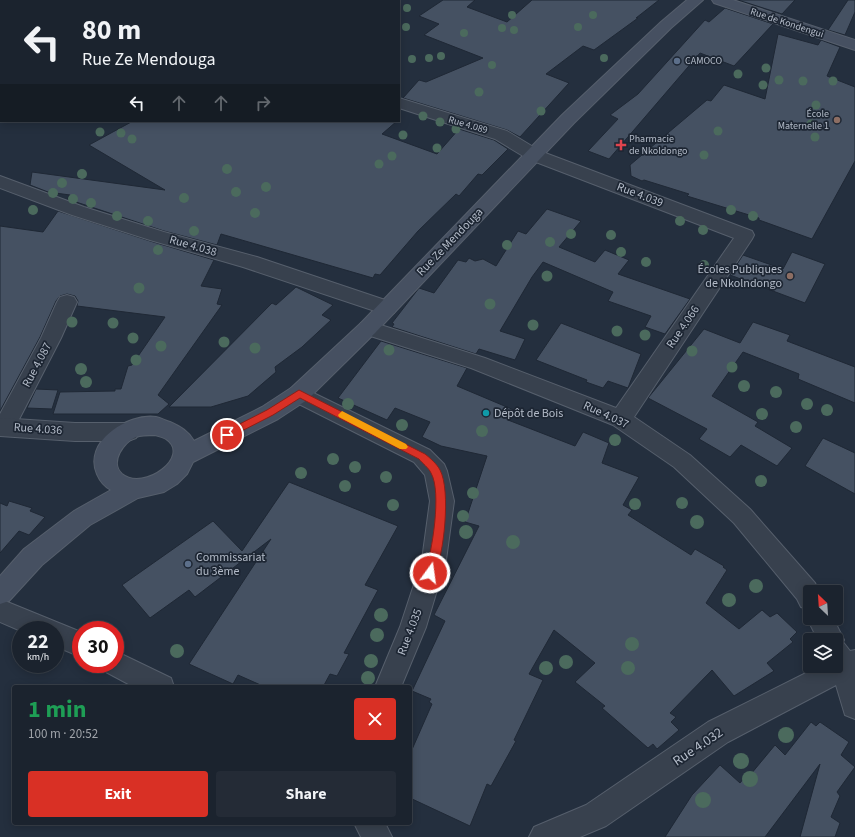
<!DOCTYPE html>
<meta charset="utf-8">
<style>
:root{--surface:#1b232e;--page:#242b36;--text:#f1f3f6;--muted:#a0a4aa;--line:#39404a;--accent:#d93025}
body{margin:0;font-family:"Source Sans 3",sans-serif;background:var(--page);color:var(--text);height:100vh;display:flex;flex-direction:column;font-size:15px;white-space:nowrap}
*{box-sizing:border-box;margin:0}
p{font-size:13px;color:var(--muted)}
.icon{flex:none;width:22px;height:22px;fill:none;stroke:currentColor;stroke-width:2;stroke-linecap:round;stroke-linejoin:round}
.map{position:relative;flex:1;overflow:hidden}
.details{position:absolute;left:12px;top:685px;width:400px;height:140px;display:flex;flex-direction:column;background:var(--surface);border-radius:4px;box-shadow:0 2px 10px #0003,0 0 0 1px var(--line)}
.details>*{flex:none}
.top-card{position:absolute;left:0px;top:0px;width:400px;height:122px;box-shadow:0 2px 10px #0003,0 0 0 1px var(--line);background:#1b232e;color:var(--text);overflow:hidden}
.needle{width:26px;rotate:335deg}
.controls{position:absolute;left:803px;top:585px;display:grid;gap:8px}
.controls a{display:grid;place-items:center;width:40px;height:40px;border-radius:4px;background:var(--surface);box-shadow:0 2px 10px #0003,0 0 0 1px var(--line);font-size:20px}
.speed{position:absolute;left:12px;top:621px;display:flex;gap:8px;font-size:20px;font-weight:700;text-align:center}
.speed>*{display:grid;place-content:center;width:52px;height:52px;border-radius:50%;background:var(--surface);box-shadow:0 2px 10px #0003,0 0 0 1px var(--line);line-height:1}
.speed small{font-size:10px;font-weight:400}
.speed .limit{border:6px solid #d22;background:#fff;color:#111}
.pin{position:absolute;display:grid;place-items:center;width:34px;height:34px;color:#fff;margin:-17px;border:2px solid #fff;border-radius:50%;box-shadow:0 1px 4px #0007}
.me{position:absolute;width:44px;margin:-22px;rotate:14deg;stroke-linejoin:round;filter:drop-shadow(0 0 3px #0008)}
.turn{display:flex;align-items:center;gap:14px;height:84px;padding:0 16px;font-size:18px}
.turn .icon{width:52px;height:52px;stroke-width:2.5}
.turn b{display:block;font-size:28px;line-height:34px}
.lanes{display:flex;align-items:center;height:38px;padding:0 16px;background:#0003;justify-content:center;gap:20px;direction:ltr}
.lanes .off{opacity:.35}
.round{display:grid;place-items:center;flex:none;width:42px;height:42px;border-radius:4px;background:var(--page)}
.head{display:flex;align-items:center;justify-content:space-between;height:68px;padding:0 16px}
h1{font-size:24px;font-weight:700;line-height:30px;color:#1e9e55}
.button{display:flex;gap:8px;margin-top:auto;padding:8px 16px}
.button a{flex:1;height:46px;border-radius:4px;background:var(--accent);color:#fff;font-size:16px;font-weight:700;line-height:46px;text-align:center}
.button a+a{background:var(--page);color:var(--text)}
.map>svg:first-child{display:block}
.building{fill:#455162;stroke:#1f2835}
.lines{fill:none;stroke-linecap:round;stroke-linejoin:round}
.minor-casing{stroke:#565f6c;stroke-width:2}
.tertiary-casing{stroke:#565f6c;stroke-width:2}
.secondary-casing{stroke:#565f6c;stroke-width:2}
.minor{fill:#38414e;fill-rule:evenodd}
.tertiary{fill:#38414e;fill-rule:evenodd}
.secondary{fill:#465061;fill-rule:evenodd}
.tree{fill:#4b6a5d}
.route{fill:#d93025;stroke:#8d1f18}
.slow{fill:#f59e0b}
.service-dot{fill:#5c6f8a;stroke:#1d2633;stroke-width:1.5}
.education-dot{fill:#8d6e63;stroke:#1d2633;stroke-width:1.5}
.health-dot{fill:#e0444e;stroke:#1d2633;stroke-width:1.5}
.culture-dot{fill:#0f9aa8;stroke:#1d2633;stroke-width:1.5}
.labels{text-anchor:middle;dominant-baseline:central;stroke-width:3.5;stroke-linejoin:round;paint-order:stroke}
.far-street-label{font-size:10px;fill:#b4bcc9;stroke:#1d2633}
.far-poi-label{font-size:10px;fill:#b4bcc9;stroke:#1d2633;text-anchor:start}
.street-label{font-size:12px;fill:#b4bcc9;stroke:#1d2633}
.poi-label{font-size:12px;fill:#b4bcc9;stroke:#1d2633;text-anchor:start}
.near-street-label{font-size:14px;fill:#b4bcc9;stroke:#1d2633}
</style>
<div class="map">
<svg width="855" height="837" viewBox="0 0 855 837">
<rect width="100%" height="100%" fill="#242f3e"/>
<g class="building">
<polygon points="443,0 475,0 467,7 507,22 532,0 659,0 636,18 638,18 594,50 583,46 546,74 569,83 520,137 507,130 403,98 419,80 426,82 483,58 424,35 439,24 419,16"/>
<polygon points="738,0 795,0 782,14"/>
<polygon points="848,0 855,0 855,12 845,35 828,30"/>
<polygon points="725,8 773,24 734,66 700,53 609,159 588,151 618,119 610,115 638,94 705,20 709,22"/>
<polygon points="778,34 818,45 821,40 840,47 827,76 855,87 855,161 812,239 759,220 759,218 687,196 689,194 644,180 642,181 631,176 630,165 707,100 711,101 724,85 765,99"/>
<polygon points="133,121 397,121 382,134 437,154 459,129 494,140 508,149 482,175 478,174 459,196 456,194 418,231 380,275 375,274 373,278 221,234 217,245 164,231 67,199 70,195 48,192 30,185 32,172 165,190 89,145"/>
<polygon points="547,209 581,221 559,247 595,262 605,250 629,260 618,274 690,299 665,334 645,327 651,316 608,301 613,292 543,262 532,277 500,331 525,339 515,360 479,349 476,354 392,327 394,324 392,323 419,288 434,293 458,260 466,262 469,258 475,261 483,259 496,266 518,231 526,234"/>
<polygon points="58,211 150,241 214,260 201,286 222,289 217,304 222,305 158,395 169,404 158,414 53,414 60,392 115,391 115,389 121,389 128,366 132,365 165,317 77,306 78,301 75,296 67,294 60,296 56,301 40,337 0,411 0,226 43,232"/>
<polygon points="792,252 825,264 805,303 730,275 743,255 783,269"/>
<polygon points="296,287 333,305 322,315 331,320 302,347 275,367 276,372 248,396 211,407 169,407 272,303 276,305"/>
<polygon points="753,322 790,335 787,341 855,367 855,403 798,379 799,374 743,352 712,396 758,422 755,426 792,448 777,466 741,445 730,457 699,439 707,429 648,398 704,329 740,343"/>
<polygon points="561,323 641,354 628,388 608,381 603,388 586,382 587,380 536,360"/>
<polygon points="381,341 467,368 457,386 514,410 508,420 575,446 583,432 609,443 602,463 639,477 623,505 632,510 628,515 691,555 695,549 724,566 723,567 727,570 706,603 739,629 762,610 770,617 777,613 797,632 790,639 793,642 767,663 774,671 734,696 712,670 670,713 676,717 671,722 679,730 657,749 653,744 648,748 602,708 605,706 575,682 595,663 554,630 529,674 543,680 514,740 516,741 491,786 487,784 470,826 410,798 410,754 432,704 429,702 431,699 412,691 445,621 434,615 479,526 465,522 487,456 441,446 422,437 430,422 395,408 387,420 338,398"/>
<polygon points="36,389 58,390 52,409 27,408"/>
<polygon points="823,438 855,453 855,494 805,466"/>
<polygon points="289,482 398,526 365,585 378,590 344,653 349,654 337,676 330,674 323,687 265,687 238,675 233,684 189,664 271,539 195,597 189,590 150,618 122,585 213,521 242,551"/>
<polygon points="9,501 32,508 30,511 45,517 29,535 19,531 0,553 0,503 7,506"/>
<polygon points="811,722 816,726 820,722 849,742 841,755 855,767 837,792 840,796 831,817 840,823 835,837 800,837 820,764 765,837 665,837 692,795 720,765 740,783 744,778 746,780 775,745 785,755"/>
</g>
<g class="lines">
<g class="minor-casing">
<g id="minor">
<polygon points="399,98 507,131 540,151 752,231 754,235 752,239 634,417 690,455 750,509 815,583 819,592 810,592 810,610 801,607 797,599 734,523 674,467 613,425 471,368 361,333 358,328 361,323 368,321 485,358 616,408 734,238 528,159 495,139 399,108"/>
<polygon points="0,176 84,207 164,232 257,257 394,303 397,308 394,313 387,315 243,267 150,240 72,215 0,188"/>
<polygon points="67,295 74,297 77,302 61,338 12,433 4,436 0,434 0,414 41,338 57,302 60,297"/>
<polygon points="299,386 430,450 444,464 447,471 454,501 446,560 426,627 401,687 375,687 400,627 422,560 430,501 425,475 414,462 291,400 288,394 291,388"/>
<polygon points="0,599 81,632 81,657 55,646 55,630 21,631 0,622"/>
<polygon points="810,612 810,618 833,618 844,640 843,642 850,651 855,650 855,719 845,715 836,685 728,742 606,826 580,837 529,837 534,827 586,805 708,722 820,666 836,666 836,640 818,640 807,618"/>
<polygon points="115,651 171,678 174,687 134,687 106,672 102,664 115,664"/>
<polygon points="354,823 385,823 392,837 361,837"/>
</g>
</g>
<g class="tertiary-casing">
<polygon id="tertiary" points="0,418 75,423 128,423 136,426 139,432 136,438 128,441 75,441 0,436"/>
</g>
<g class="secondary-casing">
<g id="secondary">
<path d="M 687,0 L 703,0 L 671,28 L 574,123 L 375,333 L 307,400 L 278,419 L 193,462 L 187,474 L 177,484 L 164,492 L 138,498 L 90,525 L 42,565 L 9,601 L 0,604 L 0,576 L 24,549 L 74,511 L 111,490 C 104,486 100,481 97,474 C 83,442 127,413 156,417 C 161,418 166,421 170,422 C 181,427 188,431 194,441 L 262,407 L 291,388 L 361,323 L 562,115 L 661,22 ZM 155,435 C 158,436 163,437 166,439 C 192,456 144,492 122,474 C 109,462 124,442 136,437 C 142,435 149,435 155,435 Z"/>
<polygon points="712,0 733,0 855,40 855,50 714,3"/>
</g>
</g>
<use href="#minor" class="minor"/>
<use href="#tertiary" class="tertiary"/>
<use href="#secondary" class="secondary"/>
</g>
<g class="tree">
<circle cx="407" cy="8" r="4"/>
<circle cx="512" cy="15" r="4"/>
<circle cx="593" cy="15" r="4"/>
<circle cx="406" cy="27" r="4"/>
<circle cx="578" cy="27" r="4"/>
<circle cx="502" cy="28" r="4"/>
<circle cx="514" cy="30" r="4"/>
<circle cx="464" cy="33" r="4"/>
<circle cx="441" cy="56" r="4"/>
<circle cx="429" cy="58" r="4"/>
<circle cx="604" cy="58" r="4"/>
<circle cx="412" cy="59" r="4"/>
<circle cx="492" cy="65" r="4"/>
<circle cx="766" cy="68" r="4.5"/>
<circle cx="738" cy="74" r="4.5"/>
<circle cx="779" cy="80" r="4.5"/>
<circle cx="803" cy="81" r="4.5"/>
<circle cx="833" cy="81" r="4.5"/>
<circle cx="763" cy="85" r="4.5"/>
<circle cx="479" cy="92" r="4.5"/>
<circle cx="816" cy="105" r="4.5"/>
<circle cx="541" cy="111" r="4.5"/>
<circle cx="423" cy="116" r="4.5"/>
<circle cx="440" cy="122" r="4.5"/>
<circle cx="811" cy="124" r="4.5"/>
<circle cx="456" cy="129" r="4.5"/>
<circle cx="718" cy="131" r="4.5"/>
<circle cx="100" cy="132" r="4.5"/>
<circle cx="121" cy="133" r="4.5"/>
<circle cx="403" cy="135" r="4.5"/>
<circle cx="815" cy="137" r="4.5"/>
<circle cx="132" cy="139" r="4.5"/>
<circle cx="437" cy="148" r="4.5"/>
<circle cx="704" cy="155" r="4.5"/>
<circle cx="392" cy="156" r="4.5"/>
<circle cx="379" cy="164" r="4.5"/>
<circle cx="227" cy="169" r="5"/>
<circle cx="82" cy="174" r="5"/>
<circle cx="62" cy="183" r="5"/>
<circle cx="266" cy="187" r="5"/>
<circle cx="236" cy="192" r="5"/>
<circle cx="53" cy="193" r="5"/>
<circle cx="184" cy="198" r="5"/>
<circle cx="73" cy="199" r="5"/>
<circle cx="91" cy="203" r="5"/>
<circle cx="33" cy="210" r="5"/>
<circle cx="731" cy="210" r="5"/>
<circle cx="255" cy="213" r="5"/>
<circle cx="117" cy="216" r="5"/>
<circle cx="753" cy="216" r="5"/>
<circle cx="148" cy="221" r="5"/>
<circle cx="680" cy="221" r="5"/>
<circle cx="703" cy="230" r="5"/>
<circle cx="194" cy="231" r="5"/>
<circle cx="571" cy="234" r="5"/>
<circle cx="611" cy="235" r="5"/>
<circle cx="550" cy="242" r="5"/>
<circle cx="507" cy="245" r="5"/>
<circle cx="158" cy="250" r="5"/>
<circle cx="621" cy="252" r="5"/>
<circle cx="646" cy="262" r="5"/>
<circle cx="704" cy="265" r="5"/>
<circle cx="547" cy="276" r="5.5"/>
<circle cx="139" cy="288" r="5.5"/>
<circle cx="490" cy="304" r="5.5"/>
<circle cx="72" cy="322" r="5.5"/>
<circle cx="113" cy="323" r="5.5"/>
<circle cx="533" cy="325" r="5.5"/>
<circle cx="617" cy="331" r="5.5"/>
<circle cx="645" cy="335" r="5.5"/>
<circle cx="133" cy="338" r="5.5"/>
<circle cx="224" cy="342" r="5.5"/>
<circle cx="161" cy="346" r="5.5"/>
<circle cx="255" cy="348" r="5.5"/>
<circle cx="389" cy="350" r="5.5"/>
<circle cx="692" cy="351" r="5.5"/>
<circle cx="136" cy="360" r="5.5"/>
<circle cx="732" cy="367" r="5.5"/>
<circle cx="81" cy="369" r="6"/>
<circle cx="86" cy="382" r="6"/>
<circle cx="744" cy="386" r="6"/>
<circle cx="776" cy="392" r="6"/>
<circle cx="348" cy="404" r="6"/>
<circle cx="807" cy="404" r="6"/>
<circle cx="827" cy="410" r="6"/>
<circle cx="762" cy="414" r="6"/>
<circle cx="402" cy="425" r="6"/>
<circle cx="796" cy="427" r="6"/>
<circle cx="482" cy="431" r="6"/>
<circle cx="615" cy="440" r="6"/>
<circle cx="333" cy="459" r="6"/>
<circle cx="355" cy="467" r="6"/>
<circle cx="301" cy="473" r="6"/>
<circle cx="386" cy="477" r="6"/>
<circle cx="761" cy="481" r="6"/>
<circle cx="345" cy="486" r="6"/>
<circle cx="473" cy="493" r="6"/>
<circle cx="682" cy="503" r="6"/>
<circle cx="635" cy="504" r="6"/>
<circle cx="393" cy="505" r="6"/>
<circle cx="463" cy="516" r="6"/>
<circle cx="697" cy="522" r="7"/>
<circle cx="466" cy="532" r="7"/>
<circle cx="513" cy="542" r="7"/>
<circle cx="756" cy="586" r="7"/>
<circle cx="729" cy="600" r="7"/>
<circle cx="381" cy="615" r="7"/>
<circle cx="377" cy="635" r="7"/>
<circle cx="632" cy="644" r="7"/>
<circle cx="177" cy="651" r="7"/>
<circle cx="371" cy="661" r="7"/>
<circle cx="566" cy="662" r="7"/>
<circle cx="546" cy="668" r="7"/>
<circle cx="628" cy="668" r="7"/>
<circle cx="368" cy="678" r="7"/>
<circle cx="786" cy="735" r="8"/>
<circle cx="741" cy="761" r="8"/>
<circle cx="750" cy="779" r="8"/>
<circle cx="703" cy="800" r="8"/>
</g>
<path class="route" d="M 299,390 L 425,454 C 430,458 437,464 440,470 C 451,490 444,556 434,576 L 430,578 L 426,576 L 425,573 C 432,552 442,492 431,473 C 429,468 422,463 419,459 L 300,398 L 273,415 L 230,437 L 224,437 L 223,435 L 224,432 L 267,410 Z"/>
<polygon class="slow" points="342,411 406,444 408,447 406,449 400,449 339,417 338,415"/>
<g class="service-dot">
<circle cx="677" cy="61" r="4"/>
<circle cx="188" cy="564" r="4"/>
</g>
<g class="education-dot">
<circle cx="837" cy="120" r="4"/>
<circle cx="790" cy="276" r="4"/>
</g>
<path class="health-dot" d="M619 139h4v4h4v4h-4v4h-4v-4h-4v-4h4z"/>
<circle class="culture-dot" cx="486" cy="413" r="4"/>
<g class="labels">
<g class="far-street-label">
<text transform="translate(787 23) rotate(18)">Rue de Kondengui</text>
<text transform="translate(468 125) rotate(16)">Rue 4.089</text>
</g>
<g class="far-poi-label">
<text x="685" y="61">CAMOCO</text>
<text x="829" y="114" text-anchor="end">École<tspan x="829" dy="12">Maternelle 1</tspan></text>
<text x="629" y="139">Pharmacie<tspan x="629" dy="12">de Nkoldongo</tspan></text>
</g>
<g class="street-label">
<text transform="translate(640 195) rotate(21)">Rue 4.039</text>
<text transform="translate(450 242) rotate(-46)">Rue Ze Mendouga</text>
<text transform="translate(193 246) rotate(16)">Rue 4.038</text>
<text transform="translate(683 327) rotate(-56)">Rue 4.066</text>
<text transform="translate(37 365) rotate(-62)">Rue 4.087</text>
<text transform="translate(606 415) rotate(25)">Rue 4.037</text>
<text transform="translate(38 429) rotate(4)">Rue 4.036</text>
<text transform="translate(410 632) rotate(-69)">Rue 4.035</text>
</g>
<g class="poi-label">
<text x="782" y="269" text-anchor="end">Écoles Publiques<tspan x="782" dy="14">de Nkolndongo</tspan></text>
<text x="494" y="413">Dépôt de Bois</text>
<text x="196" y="557">Commissariat<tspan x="196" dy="14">du 3ème</tspan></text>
</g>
<g class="near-street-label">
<text transform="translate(698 747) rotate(-34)">Rue 4.032</text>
</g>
</g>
</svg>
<div class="controls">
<a><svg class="needle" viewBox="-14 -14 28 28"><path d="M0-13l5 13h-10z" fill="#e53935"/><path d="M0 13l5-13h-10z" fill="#a0a4aa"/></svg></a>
<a><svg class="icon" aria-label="layers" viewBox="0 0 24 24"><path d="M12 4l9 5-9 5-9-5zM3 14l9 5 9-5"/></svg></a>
</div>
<div class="speed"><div>22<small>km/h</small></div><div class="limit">30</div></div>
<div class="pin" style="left:227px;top:435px;background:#d93025"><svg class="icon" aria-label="arrive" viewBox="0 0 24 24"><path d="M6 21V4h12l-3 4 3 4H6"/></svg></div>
<svg class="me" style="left:430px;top:573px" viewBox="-20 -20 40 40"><circle r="17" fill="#d93025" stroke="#fff" stroke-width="3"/><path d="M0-11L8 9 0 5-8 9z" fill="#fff"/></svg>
<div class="top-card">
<div class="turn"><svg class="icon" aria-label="left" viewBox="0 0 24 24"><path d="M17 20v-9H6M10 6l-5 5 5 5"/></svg><div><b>80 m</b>Rue Ze Mendouga</div></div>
<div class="lanes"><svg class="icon" aria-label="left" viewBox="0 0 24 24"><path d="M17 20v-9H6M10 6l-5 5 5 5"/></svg><svg class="icon off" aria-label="ahead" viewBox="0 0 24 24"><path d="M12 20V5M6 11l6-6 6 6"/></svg><svg class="icon off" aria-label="ahead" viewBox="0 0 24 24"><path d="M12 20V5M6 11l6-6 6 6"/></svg><svg class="icon off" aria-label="right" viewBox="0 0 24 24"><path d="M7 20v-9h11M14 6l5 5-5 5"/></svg></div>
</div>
<section class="details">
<div class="head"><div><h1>1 min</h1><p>100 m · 20:52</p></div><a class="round" style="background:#d93025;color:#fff"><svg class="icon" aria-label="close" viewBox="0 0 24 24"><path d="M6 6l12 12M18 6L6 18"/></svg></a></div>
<div class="button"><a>Exit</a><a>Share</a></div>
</section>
</div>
